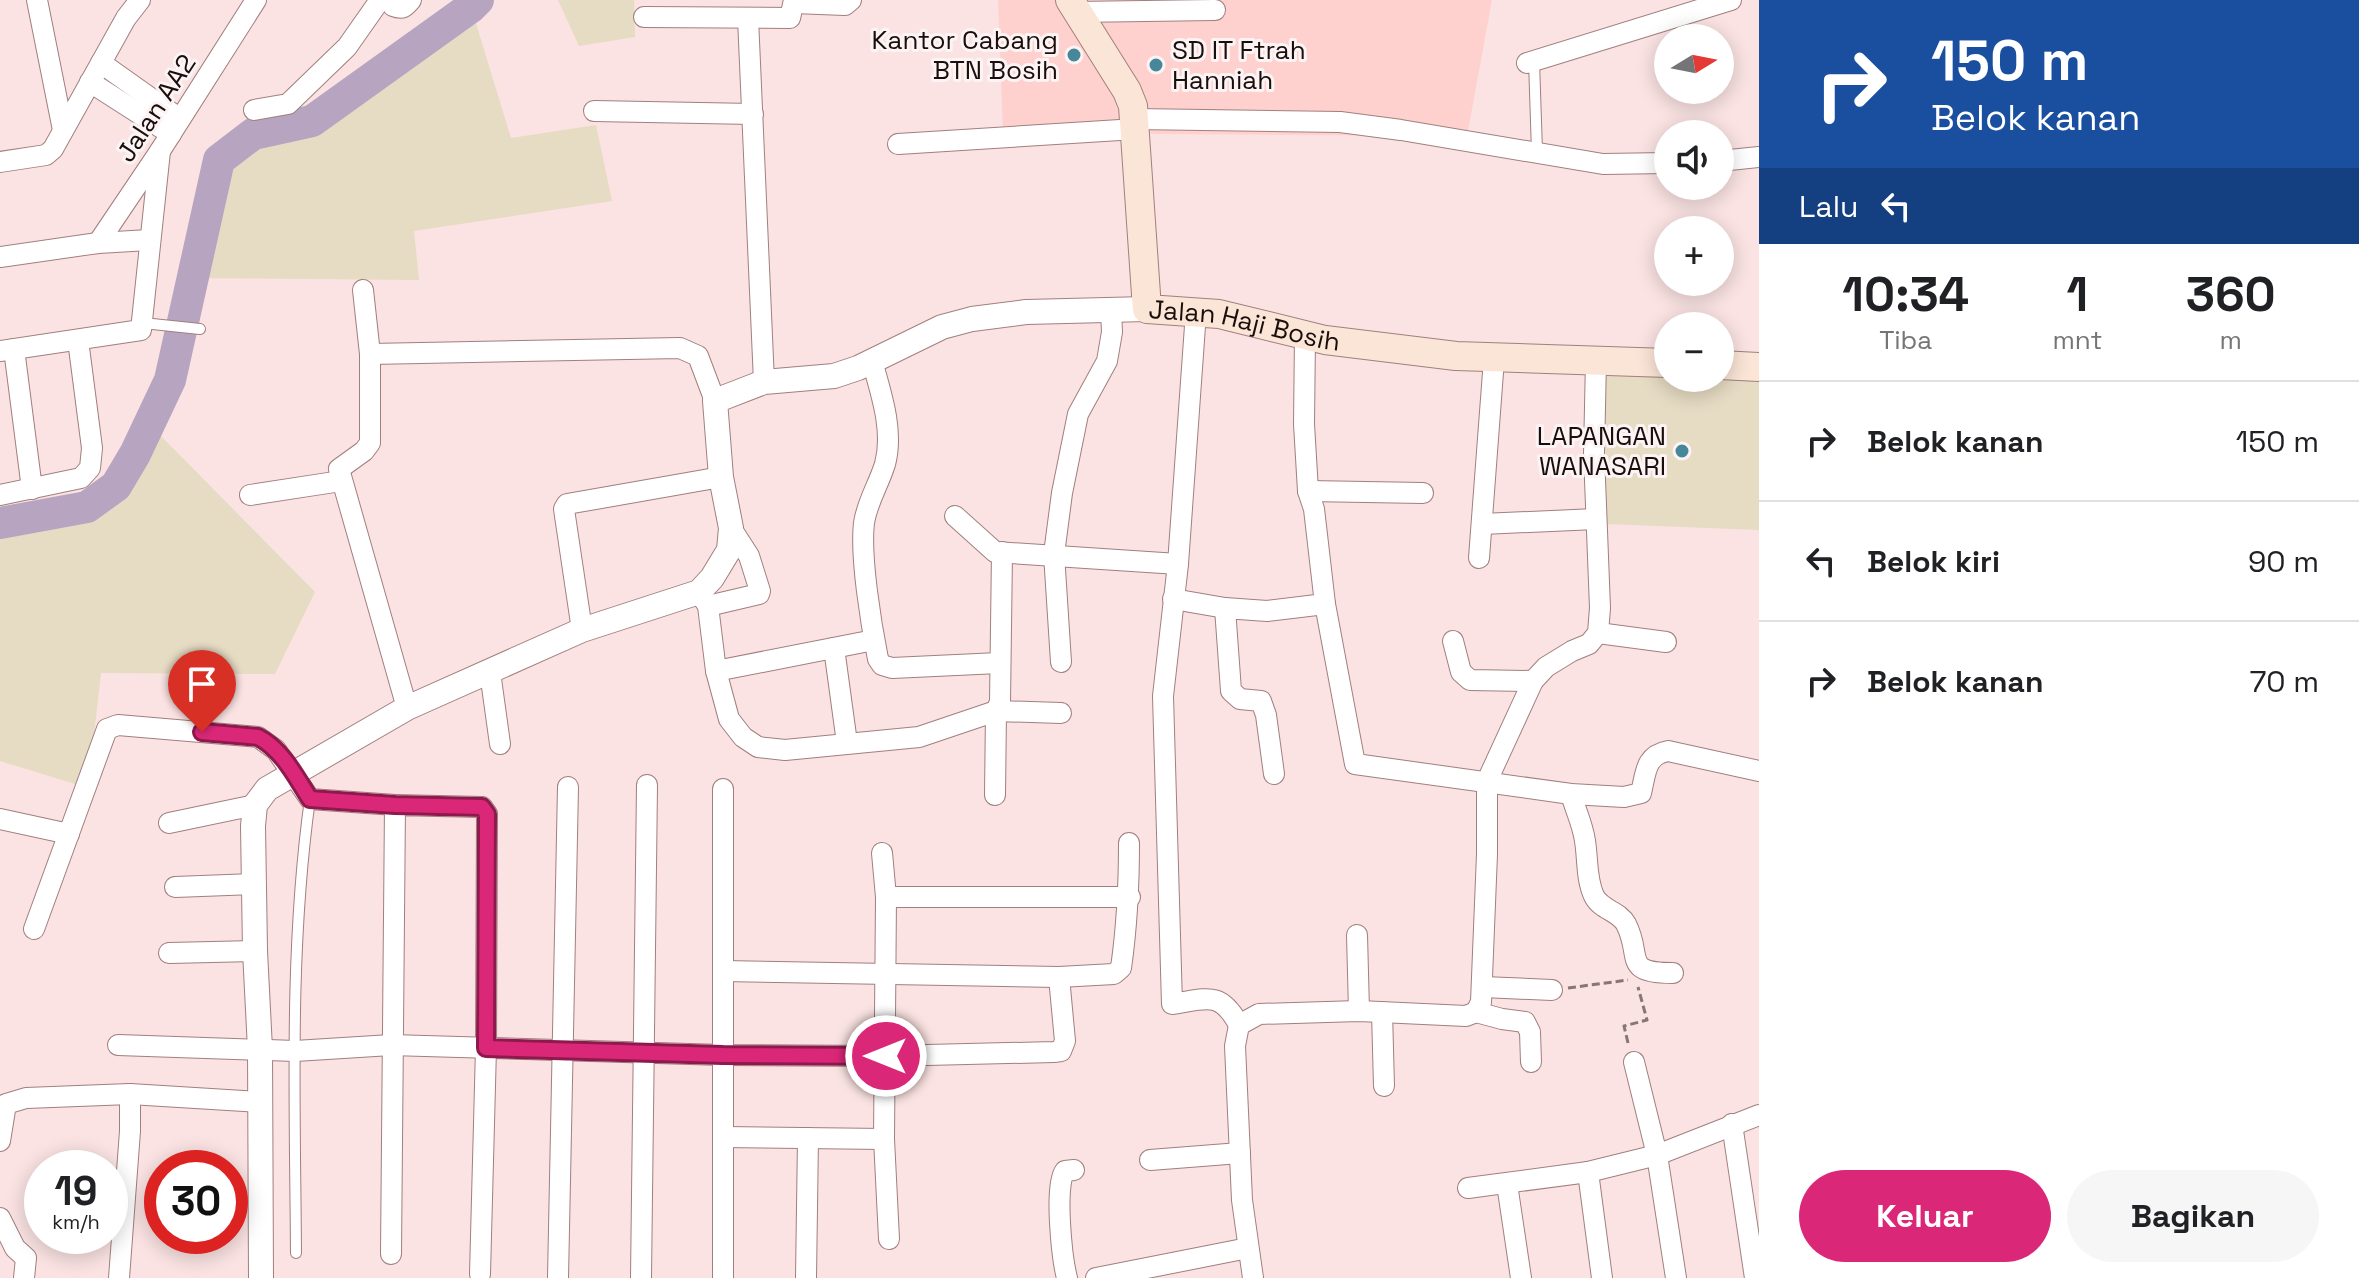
<!DOCTYPE html>
<html lang="id">
<meta charset="utf-8">
<style>
:root{--surface:#fff;--page:#f6f6f6;--text:#202124;--muted:#757577;--line:#e0e0e0;--accent:#db2777}
body{margin:0;font-family:"Space Grotesk",sans-serif;background:var(--page);color:var(--text);height:100vh;display:flex;flex-direction:column;font-size:30px;white-space:nowrap}
*{box-sizing:border-box;margin:0}
p{font-size:26px;color:var(--muted)}
.icon{flex:none;width:44px;height:44px;fill:none;stroke:currentColor;stroke-width:2;stroke-linecap:round;stroke-linejoin:round}
.map{position:relative;flex:1;overflow:hidden}
.drawer{display:flex;flex-direction:column;background:var(--surface);width:600px}
.drawer>*{flex:none}
.top-card{background:#1a4fa0;color:#fff;overflow:hidden}
.needle{width:52px;rotate:80deg}
.tools{position:absolute;left:1654px;top:24px;display:grid;gap:16px}
.tools a{display:grid;place-items:center;width:80px;height:80px;border-radius:50%;background:var(--surface);box-shadow:0 4px 20px #0003;font-size:40px}
.speed{position:absolute;left:24px;top:1150px;display:flex;gap:16px;font-size:40px;font-weight:700;text-align:center}
.speed>*{display:grid;place-content:center;width:104px;height:104px;border-radius:50%;background:var(--surface);box-shadow:0 4px 20px #0003;line-height:1}
.speed small{font-size:20px;font-weight:400}
.speed .limit{border:12px solid #d22;background:#fff;color:#111}
.pin{position:absolute;display:grid;place-items:center;width:68px;height:68px;color:#fff;margin:-82px -34px;border-radius:50% 50% 50% 0;rotate:-45deg;box-shadow:0 0 8px #0007}
.pin .icon{rotate:45deg}
.me{position:absolute;width:88px;margin:-44px;rotate:270deg;stroke-linejoin:round;filter:drop-shadow(0 0 6px #0008)}
.turn{display:flex;align-items:center;gap:28px;height:168px;padding:0 40px;font-size:36px}
.turn .icon{width:104px;height:104px;stroke-width:2.5}
.turn b{display:block;font-size:56px;line-height:68px}
.then{display:flex;align-items:center;height:76px;padding:0 40px;background:#0003;gap:16px;font-size:30px}
.eta{display:flex;justify-content:space-evenly;align-items:center;height:136px;text-align:center}
.eta b{font-size:48px;font-weight:700;line-height:56px}
.primary-button{display:flex;gap:16px;margin-top:auto;padding:16px 40px}
.primary-button a{flex:1;height:92px;border-radius:48px;background:var(--accent);color:#fff;font-size:32px;font-weight:700;line-height:92px;text-align:center}
.primary-button a+a{background:var(--page);color:var(--text)}
ul{padding:0;list-style:none}
li{display:flex;align-items:center;gap:24px;height:120px;padding:0 40px;border-top:2px solid var(--line)}
li div{flex:1}
li b{display:block;font-size:30px}
li em{font-style:normal}
main{display:flex;flex:1;min-height:0}
.map>svg:first-child{display:block}
.built{fill:#fed1cf}
.green{fill:#e6dbc3}
.lines{fill:none;stroke-linecap:round;stroke-linejoin:round}
.river{stroke:#b7a4c0;stroke-width:32}
.service-casing{stroke:#a17f7e;stroke-width:12}
.minor-casing{stroke:#a17f7e;stroke-width:22}
.tertiary-casing{stroke:#a17f7e;stroke-width:26}
.secondary-casing{stroke:#a17f7e;stroke-width:30}
.path{stroke:#877675;stroke-width:3;stroke-dasharray:8 4;stroke-linecap:butt}
.service{stroke:#fff;stroke-width:10}
.minor{stroke:#fff;stroke-width:20}
.tertiary{stroke:#fff;stroke-width:24}
.secondary{stroke:#fbe5d7;stroke-width:28}
.route-casing{stroke:#8e194d;stroke-width:20}
.route{stroke:#db2777;stroke-width:14}
.poi-dot{fill:#468799;stroke:#fcf4f4;stroke-width:3}
.labels{text-anchor:middle;dominant-baseline:central;stroke-width:6;stroke-linejoin:round;paint-order:stroke}
.poi-label{font-size:26px;fill:#1a0e0d;stroke:#fcf4f4;text-anchor:end}
.street-label{font-size:26px;fill:#1a0e0d;stroke:#fcf4f4}
</style>
<main>
<div class="map">
<svg width="1759" height="1278" viewBox="0 0 1759 1278">
<rect width="100%" height="100%" fill="#fae3e2"/>
<polygon class="built" points="998,0 1492,0 1467,136 1003,133"/>
<g class="green">
<polygon points="558,0 634,0 635,37 579,46"/>
<polygon points="471,7 511,138 596,125 612,201 414,231 419,280 194,278 219,160 253,134 312,121"/>
<polygon points="1605,371 1668,373 1668,378 1759,375 1759,530 1606,524"/>
<polygon points="151,426 315,592 275,674 101,673 88,788 0,761 0,523 87,506 116,486"/>
</g>
<g class="lines">
<polyline class="river" points="0,523 87,507 116,486 135,454 170,380 219,160 253,134 312,121 471,7 478,0"/>
<g class="service-casing">
<g id="service">
<polyline points="1534,61 1537,152"/>
<polyline points="143,323 200,329"/>
<path d="M 296,1253 C 295,1102 289,949 310,799"/>
</g>
</g>
<g class="minor-casing">
<g id="minor">
<polyline points="37,0 63,130"/>
<path d="M 391,0 L 393,6 C 403,10 405,7 411,0"/>
<polyline points="794,3 845,5 851,0"/>
<polyline points="1075,12 1215,10"/>
<polyline points="644,17 790,18 794,0"/>
<polyline points="748,18 764,382"/>
<polyline points="101,63 180,119"/>
<polyline points="1527,63 1731,0"/>
<polyline points="90,82 171,134"/>
<polyline points="254,110 288,104 347,47 380,0"/>
<polyline points="594,111 753,114"/>
<polyline points="1135,119 1340,122 1401,130 1603,164 1668,163"/>
<polyline points="898,144 1136,129"/>
<polyline points="1720,161 1759,157"/>
<polyline points="0,162 46,155 53,149 126,18 140,0"/>
<polyline points="98,243 160,151 256,0"/>
<polyline points="0,257 98,243 149,240"/>
<polyline points="363,290 370,354 370,443 364,451 339,469 407,708"/>
<path d="M 1196,312 L 1178,564 L 1163,696 L 1172,1004 C 1207,999 1220,990 1239,1025"/>
<path d="M 1305,335 L 1304,424 L 1308,491 L 1314,509 L 1325,604 L 1355,764 L 1571,794 L 1624,797 L 1641,793 C 1646,773 1645,755 1668,751 L 1759,771"/>
<polyline points="14,349 32,489"/>
<polyline points="0,351 141,330 160,151"/>
<polyline points="370,354 680,348 698,356 715,401"/>
<path d="M 872,361 C 881,393 894,431 885,464 C 879,484 867,502 864,523 C 860,556 871,624 878,659 L 882,665 L 892,668 L 999,663"/>
<polyline points="1308,491 1423,493"/>
<polyline points="0,495 81,478 90,468 92,448 78,340"/>
<polyline points="250,495 341,481"/>
<polyline points="955,516 995,552 1178,564"/>
<polyline points="1482,524 1596,519"/>
<polyline points="1479,558 1494,359"/>
<polyline points="699,592 708,606 716,671 729,719 743,737 758,747 785,750 919,737 996,711 1061,713"/>
<polyline points="1173,599 1225,608"/>
<polyline points="708,606 759,594 760,591 749,556 731,528"/>
<polyline points="582,630 565,516 564,509 567,504 721,477"/>
<polyline points="1598,633 1666,642"/>
<polyline points="1453,641 1461,672 1470,680 1533,681"/>
<polyline points="834,648 847,743"/>
<polyline points="1061,662 1054,554 1062,493 1078,414 1107,361 1112,332 1111,310"/>
<polyline points="716,671 874,640"/>
<polyline points="490,672 500,744"/>
<polyline points="1274,774 1266,715 1261,701 1240,699 1231,691 1225,608 1267,611 1325,604"/>
<path d="M 1571,794 C 1575,809 1583,825 1585,841 C 1588,859 1586,879 1594,896 C 1601,910 1619,911 1626,924 C 1643,957 1621,973 1673,973"/>
<polyline points="995,795 996,711 1000,702 1002,552"/>
<polyline points="0,819 69,834"/>
<polyline points="169,823 255,805"/>
<polyline points="882,853 886,897 884,1139 889,1239"/>
<polyline points="175,887 254,884"/>
<polyline points="886,897 1130,897"/>
<polyline points="34,929 107,729 118,725 258,737 276,750 310,799 395,805"/>
<polyline points="1357,935 1359,1011"/>
<polyline points="169,953 255,951"/>
<path d="M 723,971 L 1059,977 L 1114,974 L 1121,968 C 1127,926 1129,885 1129,843"/>
<polyline points="1483,987 1552,990"/>
<polyline points="1382,1012 1384,1086"/>
<polyline points="1476,1012 1502,1019 1525,1022 1530,1032 1531,1062"/>
<polyline points="118,1045 295,1051 391,1045 723,1055 886,1056 1054,1052 1061,1051 1065,1041 1059,977"/>
<polyline points="1634,1062 1657,1155 1676,1278"/>
<polyline points="1732,1124 1755,1278"/>
<polyline points="723,1137 884,1139"/>
<polyline points="0,1141 6,1104 26,1098 130,1094 261,1102"/>
<polyline points="1150,1160 1240,1153"/>
<polyline points="1588,1172 1602,1278"/>
<polyline points="1507,1184 1521,1278"/>
<polyline points="1468,1188 1588,1172 1657,1155 1759,1115"/>
<polyline points="0,1218 15,1248 26,1258 24,1278"/>
<polyline points="391,1254 395,805 482,807 487,814 486,1048 480,1274"/>
<polyline points="119,1278 130,1131 130,1094"/>
<polyline points="558,1278 568,787"/>
<polyline points="641,1278 647,785"/>
<polyline points="723,1278 723,789"/>
<polyline points="806,1278 808,1138"/>
<path d="M 1067,1278 C 1062,1259 1054,1185 1065,1171 L 1074,1170"/>
<polyline points="1096,1278 1248,1248"/>
<polyline points="1253,1278 1242,1200 1235,1046 1239,1025 1259,1014 1359,1011 1466,1016 1476,1012 1481,1002 1487,854 1487,781 1533,681 1546,667 1572,651 1589,644 1598,633 1600,608 1594,454 1596,360"/>
</g>
</g>
<g class="tertiary-casing">
<polyline id="tertiary" points="261,1278 260,1049 255,951 253,826 255,805 267,789 407,708 582,630 699,592 712,578 729,550 731,528 721,477 715,401 764,382 834,376 858,368 942,327 972,319 1026,312 1147,309"/>
</g>
<g class="secondary-casing">
<g id="secondary">
<path id="s1" d="M 1070,0 L 1127,91 L 1133,106 L 1147,309 L 1219,314 L 1325,340 L 1456,356 L 1668,363"/>
<polyline points="1720,365 1759,367"/>
</g>
</g>
<g class="path">
<polyline points="1568,988 1628,980"/>
<polyline points="1628,1043 1624,1026 1647,1020 1638,987"/>
</g>
<use href="#service" class="service"/>
<use href="#minor" class="minor"/>
<use href="#tertiary" class="tertiary"/>
<use href="#secondary" class="secondary"/>
</g>
<g class="lines">
<g class="route-casing">
<path id="route" d="M 202,732 L 258,737 C 282,749 296,777 310,799 L 395,805 L 482,807 L 487,814 L 486,1048 L 723,1055 L 886,1056"/>
</g>
<use href="#route" class="route"/>
</g>
<g class="poi-dot">
<circle cx="1074" cy="55" r="8"/>
<circle cx="1156" cy="65" r="8"/>
<circle cx="1682" cy="451" r="8"/>
</g>
<g class="labels">
<g class="poi-label">
<text x="1058" y="40">Kantor Cabang<tspan x="1058" dy="30">BTN Bosih</tspan></text>
<text x="1172" y="50" text-anchor="start">SD IT Ftrah<tspan x="1172" dy="30">Hanniah</tspan></text>
<text x="1666" y="436">LAPANGAN<tspan x="1666" dy="30">WANASARI</tspan></text>
</g>
<g class="street-label">
<text transform="translate(156 108) rotate(-57)">Jalan AA2</text>
<text stroke="none"><textPath href="#s1" startOffset="426">Jalan Haji Bosih</textPath></text>
</g>
</g>
</svg>
<div class="tools">
<a><svg class="needle" viewBox="-14 -14 28 28"><path d="M0-13l5 13h-10z" fill="#e53935"/><path d="M0 13l5-13h-10z" fill="#757577"/></svg></a>
<a><svg class="icon" aria-label="sound" viewBox="0 0 24 24"><path d="M4 9h4l5-4v14l-5-4H4zM17 9q2 3 0 6"/></svg></a>
<a>+</a>
<a>−</a>
</div>
<div class="speed"><div>19<small>km/h</small></div><div class="limit">30</div></div>
<div class="pin" style="left:202px;top:732px;background:#d93025"><svg class="icon" aria-label="arrive" viewBox="0 0 24 24"><path d="M6 21V4h12l-3 4 3 4H6"/></svg></div>
<svg class="me" style="left:886px;top:1056px" viewBox="-20 -20 40 40"><circle r="17" fill="#db2777" stroke="#fff" stroke-width="3"/><path d="M0-11L8 9 0 5-8 9z" fill="#fff"/></svg>
</div>
<section class="drawer">
<div class="top-card">
<div class="turn"><svg class="icon" aria-label="right" viewBox="0 0 24 24"><path d="M7 20v-9h11M14 6l5 5-5 5"/></svg><div><b>150 m</b>Belok kanan</div></div>
<div class="then">Lalu<svg class="icon" aria-label="left" viewBox="0 0 24 24"><path d="M17 20v-9H6M10 6l-5 5 5 5"/></svg></div>
</div>
<div class="eta">
<div><b>10:34</b><p>Tiba</p></div>
<div><b>1</b><p>mnt</p></div>
<div><b>360</b><p>m</p></div>
</div>
<ul>
<li><svg class="icon" aria-label="right" viewBox="0 0 24 24"><path d="M7 20v-9h11M14 6l5 5-5 5"/></svg><div><b>Belok kanan</b></div><em>150 m</em></li>
<li><svg class="icon" aria-label="left" viewBox="0 0 24 24"><path d="M17 20v-9H6M10 6l-5 5 5 5"/></svg><div><b>Belok kiri</b></div><em>90 m</em></li>
<li><svg class="icon" aria-label="right" viewBox="0 0 24 24"><path d="M7 20v-9h11M14 6l5 5-5 5"/></svg><div><b>Belok kanan</b></div><em>70 m</em></li>
</ul>
<div class="primary-button"><a>Keluar</a><a>Bagikan</a></div>
</section>
</main>
